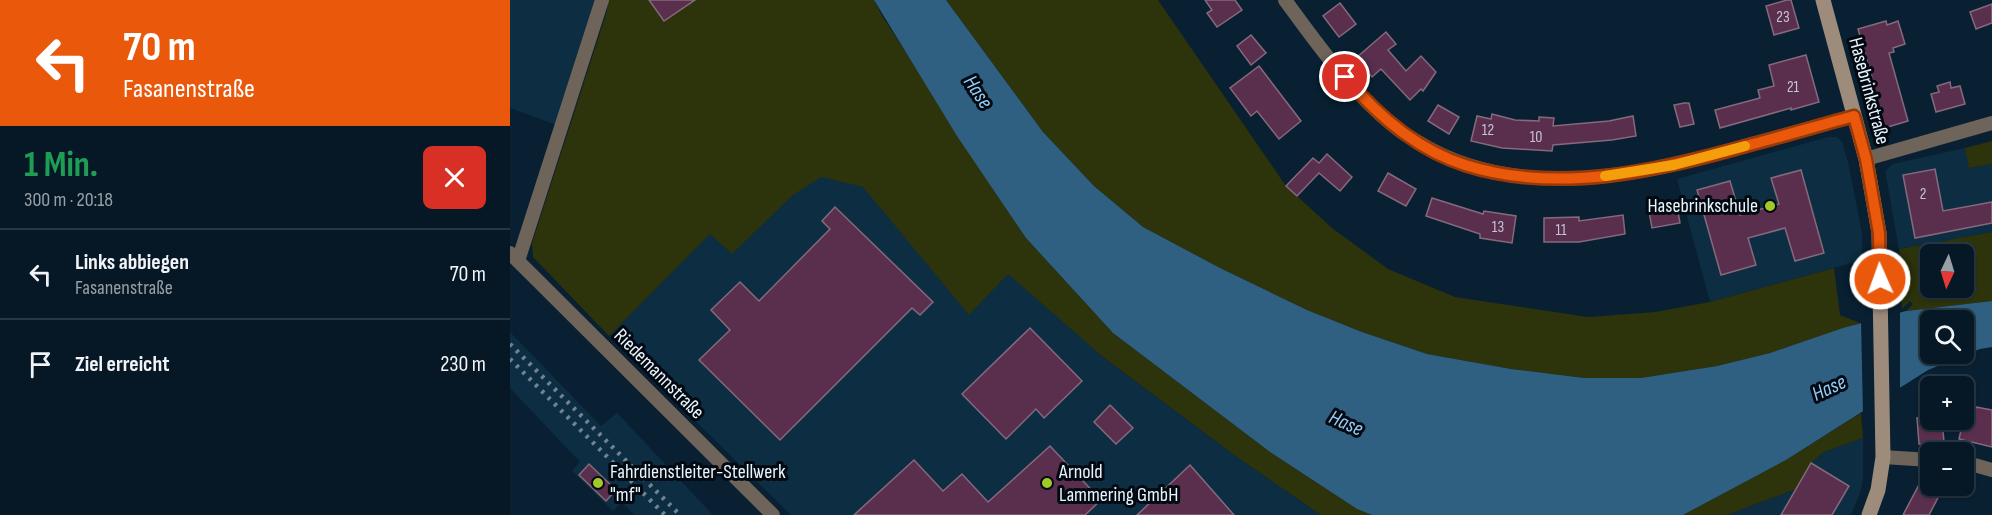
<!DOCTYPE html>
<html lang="de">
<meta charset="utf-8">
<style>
:root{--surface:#061826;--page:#142532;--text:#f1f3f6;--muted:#98a0a7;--line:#273743}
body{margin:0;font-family:"Sofia Sans Condensed",sans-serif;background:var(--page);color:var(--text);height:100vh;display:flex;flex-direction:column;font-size:22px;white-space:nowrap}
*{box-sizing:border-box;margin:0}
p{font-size:20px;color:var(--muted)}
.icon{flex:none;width:33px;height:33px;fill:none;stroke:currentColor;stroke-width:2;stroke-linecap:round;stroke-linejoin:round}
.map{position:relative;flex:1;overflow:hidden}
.side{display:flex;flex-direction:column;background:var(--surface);width:510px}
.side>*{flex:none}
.banner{background:#ea580c;color:#fff;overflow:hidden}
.needle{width:39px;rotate:184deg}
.fabs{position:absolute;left:1410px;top:244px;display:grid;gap:12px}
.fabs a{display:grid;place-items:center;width:54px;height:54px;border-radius:9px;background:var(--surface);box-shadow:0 2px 4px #0004,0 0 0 2px var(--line);font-size:30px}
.pin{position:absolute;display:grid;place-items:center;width:51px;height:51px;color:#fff;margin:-26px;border:3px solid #fff;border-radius:50%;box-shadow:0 2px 6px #0007}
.me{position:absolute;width:66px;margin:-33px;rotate:358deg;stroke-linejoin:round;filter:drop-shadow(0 0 4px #0008)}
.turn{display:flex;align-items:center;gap:21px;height:126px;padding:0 24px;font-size:27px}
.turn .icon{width:78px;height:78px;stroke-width:2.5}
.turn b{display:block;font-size:42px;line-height:51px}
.round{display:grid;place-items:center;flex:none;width:63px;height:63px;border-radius:9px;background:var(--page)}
.overview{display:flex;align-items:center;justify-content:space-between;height:102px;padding:0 24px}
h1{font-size:36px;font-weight:700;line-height:45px;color:#1e9e55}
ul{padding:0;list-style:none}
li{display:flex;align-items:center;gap:18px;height:90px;padding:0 24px;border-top:2px solid var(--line)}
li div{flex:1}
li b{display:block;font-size:22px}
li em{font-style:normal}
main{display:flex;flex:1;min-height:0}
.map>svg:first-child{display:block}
.built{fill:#0d2d42}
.green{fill:#2d330a;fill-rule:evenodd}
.water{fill:#2f6082;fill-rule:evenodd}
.pier{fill:#082032}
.building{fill:#5a2f4e;stroke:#85697c;stroke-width:1.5}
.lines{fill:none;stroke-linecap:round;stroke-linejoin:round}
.street{stroke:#6e645a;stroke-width:14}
.secondary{stroke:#9d8c7c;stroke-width:15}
.rail{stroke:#718391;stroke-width:4.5;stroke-dasharray:3 6;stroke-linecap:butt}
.route-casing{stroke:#983908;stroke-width:15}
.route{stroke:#ea580c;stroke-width:10}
.slow{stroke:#f59e0b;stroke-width:10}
.poi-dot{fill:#a2c928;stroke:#020911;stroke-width:2}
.labels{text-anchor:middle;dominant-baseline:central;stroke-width:6;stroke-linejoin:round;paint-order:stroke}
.number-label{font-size:16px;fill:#c5c4d3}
.street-label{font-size:20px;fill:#e9f5ff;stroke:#020911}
.poi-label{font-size:20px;fill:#e9f5ff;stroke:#020911;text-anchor:start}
.water-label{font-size:21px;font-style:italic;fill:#94cdf9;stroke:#020911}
</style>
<main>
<section class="side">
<div class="banner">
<div class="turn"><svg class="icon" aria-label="left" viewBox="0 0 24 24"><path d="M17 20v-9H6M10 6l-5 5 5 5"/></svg><div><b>70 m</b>Fasanenstraße</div></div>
</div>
<div class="overview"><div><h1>1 Min.</h1><p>300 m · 20:18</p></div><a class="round" style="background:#d93025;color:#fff"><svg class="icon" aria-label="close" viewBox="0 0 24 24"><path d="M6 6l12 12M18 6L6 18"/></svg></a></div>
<ul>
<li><svg class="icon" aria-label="left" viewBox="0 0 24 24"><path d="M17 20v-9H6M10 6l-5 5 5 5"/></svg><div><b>Links abbiegen</b><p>Fasanenstraße</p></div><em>70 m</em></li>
<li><svg class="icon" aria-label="arrive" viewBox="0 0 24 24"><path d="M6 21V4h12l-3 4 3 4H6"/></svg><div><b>Ziel erreicht</b></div><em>230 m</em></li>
</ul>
</section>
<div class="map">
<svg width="1482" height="515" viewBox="0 0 1482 515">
<rect width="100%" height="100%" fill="#082032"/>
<g class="built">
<polygon points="0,0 97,0 52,127 0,108"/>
<polygon points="357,75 593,357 731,460 811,515 281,515 99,336"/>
<polygon points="1318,137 1327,137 1332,142 1338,162 1352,233 1352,260 1200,302 1167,179"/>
<polygon points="1455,148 1460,168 1482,164 1482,232 1389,249 1376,176 1376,170 1383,164"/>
<polygon points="0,332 91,426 107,413 203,515 124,515 112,502 103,511 62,471 70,462 0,388"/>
<polygon points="1353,438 1353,480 1350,493 1341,515 1217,515 1286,489 1301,463 1314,452"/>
</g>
<g class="green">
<polygon points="98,0 139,0 154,21 185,0 364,0 371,14 516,238 603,333 760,452 847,509 862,515 811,515 731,460 593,357 498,274 459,315 353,187 311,177 283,195 222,254 200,234 99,336 23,257 22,243 97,11"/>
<polygon points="436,0 648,0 776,186 822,228 878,269 945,297 1078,317 1145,312 1200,302 1324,268 1330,315 1350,323 1260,353 1207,366 1131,378 1074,378 1001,369 917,354 852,332 797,310 710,268 633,227 584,186 533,132"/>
<polygon points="1482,141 1482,164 1459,168 1455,148"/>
<path d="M 1482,232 L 1482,301 L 1396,311 L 1403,304 L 1400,301 L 1392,309 L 1389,249 ZM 1420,255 L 1454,255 L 1454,288 L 1420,288 Z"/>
<polygon points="1351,413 1353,438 1314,452 1301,463 1286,489 1217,515 1173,515 1276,460"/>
</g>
<path class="water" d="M 364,0 L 436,0 L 533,132 L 584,186 L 633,227 L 710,268 L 797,310 L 852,332 L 917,354 L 1001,369 L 1074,378 L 1131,378 L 1207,366 L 1260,353 L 1333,328 L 1396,311 L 1482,301 L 1482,347 L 1470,349 L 1418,370 L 1276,460 L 1173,515 L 862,515 L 847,509 L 760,452 L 603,333 L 516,238 L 447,136 ZM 1420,321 L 1454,321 L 1454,354 L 1420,354 Z"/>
<polygon class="pier" points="1390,310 1390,391 1353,415 1351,320"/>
<g class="building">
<polygon points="139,0 185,0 154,21"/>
<polygon points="695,0 725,0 732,10 707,27 697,13 702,10"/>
<polygon points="1277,0 1281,0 1289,28 1264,35 1256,6"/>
<polygon points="830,3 846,24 829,37 813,16"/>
<polygon points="1482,4 1482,23 1466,29 1460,12"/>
<polygon points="1376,21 1377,25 1388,21 1395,44 1383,48 1384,52 1379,53 1398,121 1371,129 1358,82 1363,81 1348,29"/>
<polygon points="876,32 886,44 878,50 896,71 911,56 926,72 913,91 911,89 900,100 871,69 862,77 846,58"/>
<polygon points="741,35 756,53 741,65 727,46"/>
<polygon points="1296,55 1309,102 1281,110 1281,108 1210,128 1205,110 1250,98 1248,90 1264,86 1259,65"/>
<polygon points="749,66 791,121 769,139 747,111 741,116 720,88"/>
<polygon points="1440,82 1441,88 1450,86 1455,104 1426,112 1421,94 1429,92 1427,86"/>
<polygon points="1174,103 1179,103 1184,124 1170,127 1164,105"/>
<polygon points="928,105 949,117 939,134 918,121"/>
<polygon points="982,114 1005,120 1029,121 1029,117 1044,118 1043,126 1099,121 1123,116 1126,136 1102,140 1043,145 1042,151 992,148 961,141 967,116 981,119"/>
<polygon points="817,154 842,177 830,191 809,173 787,196 776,186 803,158 809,163"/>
<polygon points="1425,169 1433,211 1482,202 1482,223 1405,238 1393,175"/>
<polygon points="1291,170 1314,253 1285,261 1275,228 1238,238 1246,265 1211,275 1187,190 1220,181 1230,215 1269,204 1261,178"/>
<polygon points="878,173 906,189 896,206 868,191"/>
<polygon points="922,198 973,214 974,211 1006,216 1002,243 970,238 970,234 916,216"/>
<polygon points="1166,201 1170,223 1142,228 1138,206"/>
<polygon points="325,207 423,302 410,315 402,308 270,440 189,360 220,330 201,310 230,282 249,301 320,229 312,221"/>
<polygon points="1113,215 1115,234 1069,242 1034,242 1034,218 1069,217 1069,221"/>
<polygon points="520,328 572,381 534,418 526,409 496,439 452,394"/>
<polygon points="600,405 623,428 606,444 584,422"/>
<polygon points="1466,407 1482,410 1482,447 1449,439 1455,413 1464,415"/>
<polygon points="1420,417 1420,420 1432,420 1434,442 1409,444 1407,418"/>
<polygon points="540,446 591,500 575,515 344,515 404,460 433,491 452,474 478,502"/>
<polygon points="1301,463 1339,486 1322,515 1271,515"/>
<polygon points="79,464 106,490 96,501 69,475"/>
<polygon points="680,465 724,515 627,515"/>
<polygon points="1413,477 1420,481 1420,486 1433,488 1419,515 1393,515"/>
</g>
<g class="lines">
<g class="street">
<path d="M 775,0 C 808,45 841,92 885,127 C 892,133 900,137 908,142 C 1007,203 1130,176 1235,146 C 1271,136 1308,126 1344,116"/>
<polyline points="1356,159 1482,123"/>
<polyline points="0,253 263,515"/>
<polyline points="8,261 92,0"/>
<polyline points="1373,457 1420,460"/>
<polyline points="1454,462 1482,470"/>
</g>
<polyline class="secondary" points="1313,0 1356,159 1369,233 1373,457 1368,490 1359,515"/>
<g class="rail">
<polyline points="0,344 170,515"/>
<polyline points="0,359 155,515"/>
</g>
</g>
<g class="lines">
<g class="route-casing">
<path id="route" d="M 835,77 C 867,115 908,150 955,165 C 1050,195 1151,170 1243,144 C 1277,135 1311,125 1344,116 L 1356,159 L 1369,233 L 1370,279"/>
</g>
<use href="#route" class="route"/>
<polyline class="slow" points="1095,176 1164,165 1235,146"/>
</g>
<g class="poi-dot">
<circle cx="1260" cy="206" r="6"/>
<circle cx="88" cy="483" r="6"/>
<circle cx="537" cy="483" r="6"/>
</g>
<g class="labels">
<g class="number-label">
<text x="1273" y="17">23</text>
<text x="1283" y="87">21</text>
<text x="978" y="130">12</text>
<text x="1026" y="137">10</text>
<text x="1413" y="194">2</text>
<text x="988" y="227">13</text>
<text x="1051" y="230">11</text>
</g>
<g class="street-label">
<text transform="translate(1359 91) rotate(75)">Hasebrinkstraße</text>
<text transform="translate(149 374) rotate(45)">Riedemannstraße</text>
</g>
<g class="poi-label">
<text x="1248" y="206" text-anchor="end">Hasebrinkschule</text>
<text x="100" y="472">Fahrdienstleiter-Stellwerk<tspan x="100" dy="23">"mf"</tspan></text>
<text x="549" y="472">Arnold<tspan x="549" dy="23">Lammering GmbH</tspan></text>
</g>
<g class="water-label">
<text transform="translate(468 92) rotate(56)">Hase</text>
<text transform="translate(1319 388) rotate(-25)">Hase</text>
<text transform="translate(836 423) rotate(24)">Hase</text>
</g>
</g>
</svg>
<div class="fabs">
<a><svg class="needle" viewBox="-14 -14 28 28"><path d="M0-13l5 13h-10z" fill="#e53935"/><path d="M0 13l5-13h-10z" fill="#98a0a7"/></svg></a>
<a><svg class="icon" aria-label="search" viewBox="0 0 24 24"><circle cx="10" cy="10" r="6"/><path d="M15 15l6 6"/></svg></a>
<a>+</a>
<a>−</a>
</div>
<div class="pin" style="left:835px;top:77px;background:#d93025"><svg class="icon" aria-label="arrive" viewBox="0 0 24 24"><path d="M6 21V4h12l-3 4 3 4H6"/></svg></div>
<svg class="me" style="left:1370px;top:279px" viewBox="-20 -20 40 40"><circle r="17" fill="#ea580c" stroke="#fff" stroke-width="3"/><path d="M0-11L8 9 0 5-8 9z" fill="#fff"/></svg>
</div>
</main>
